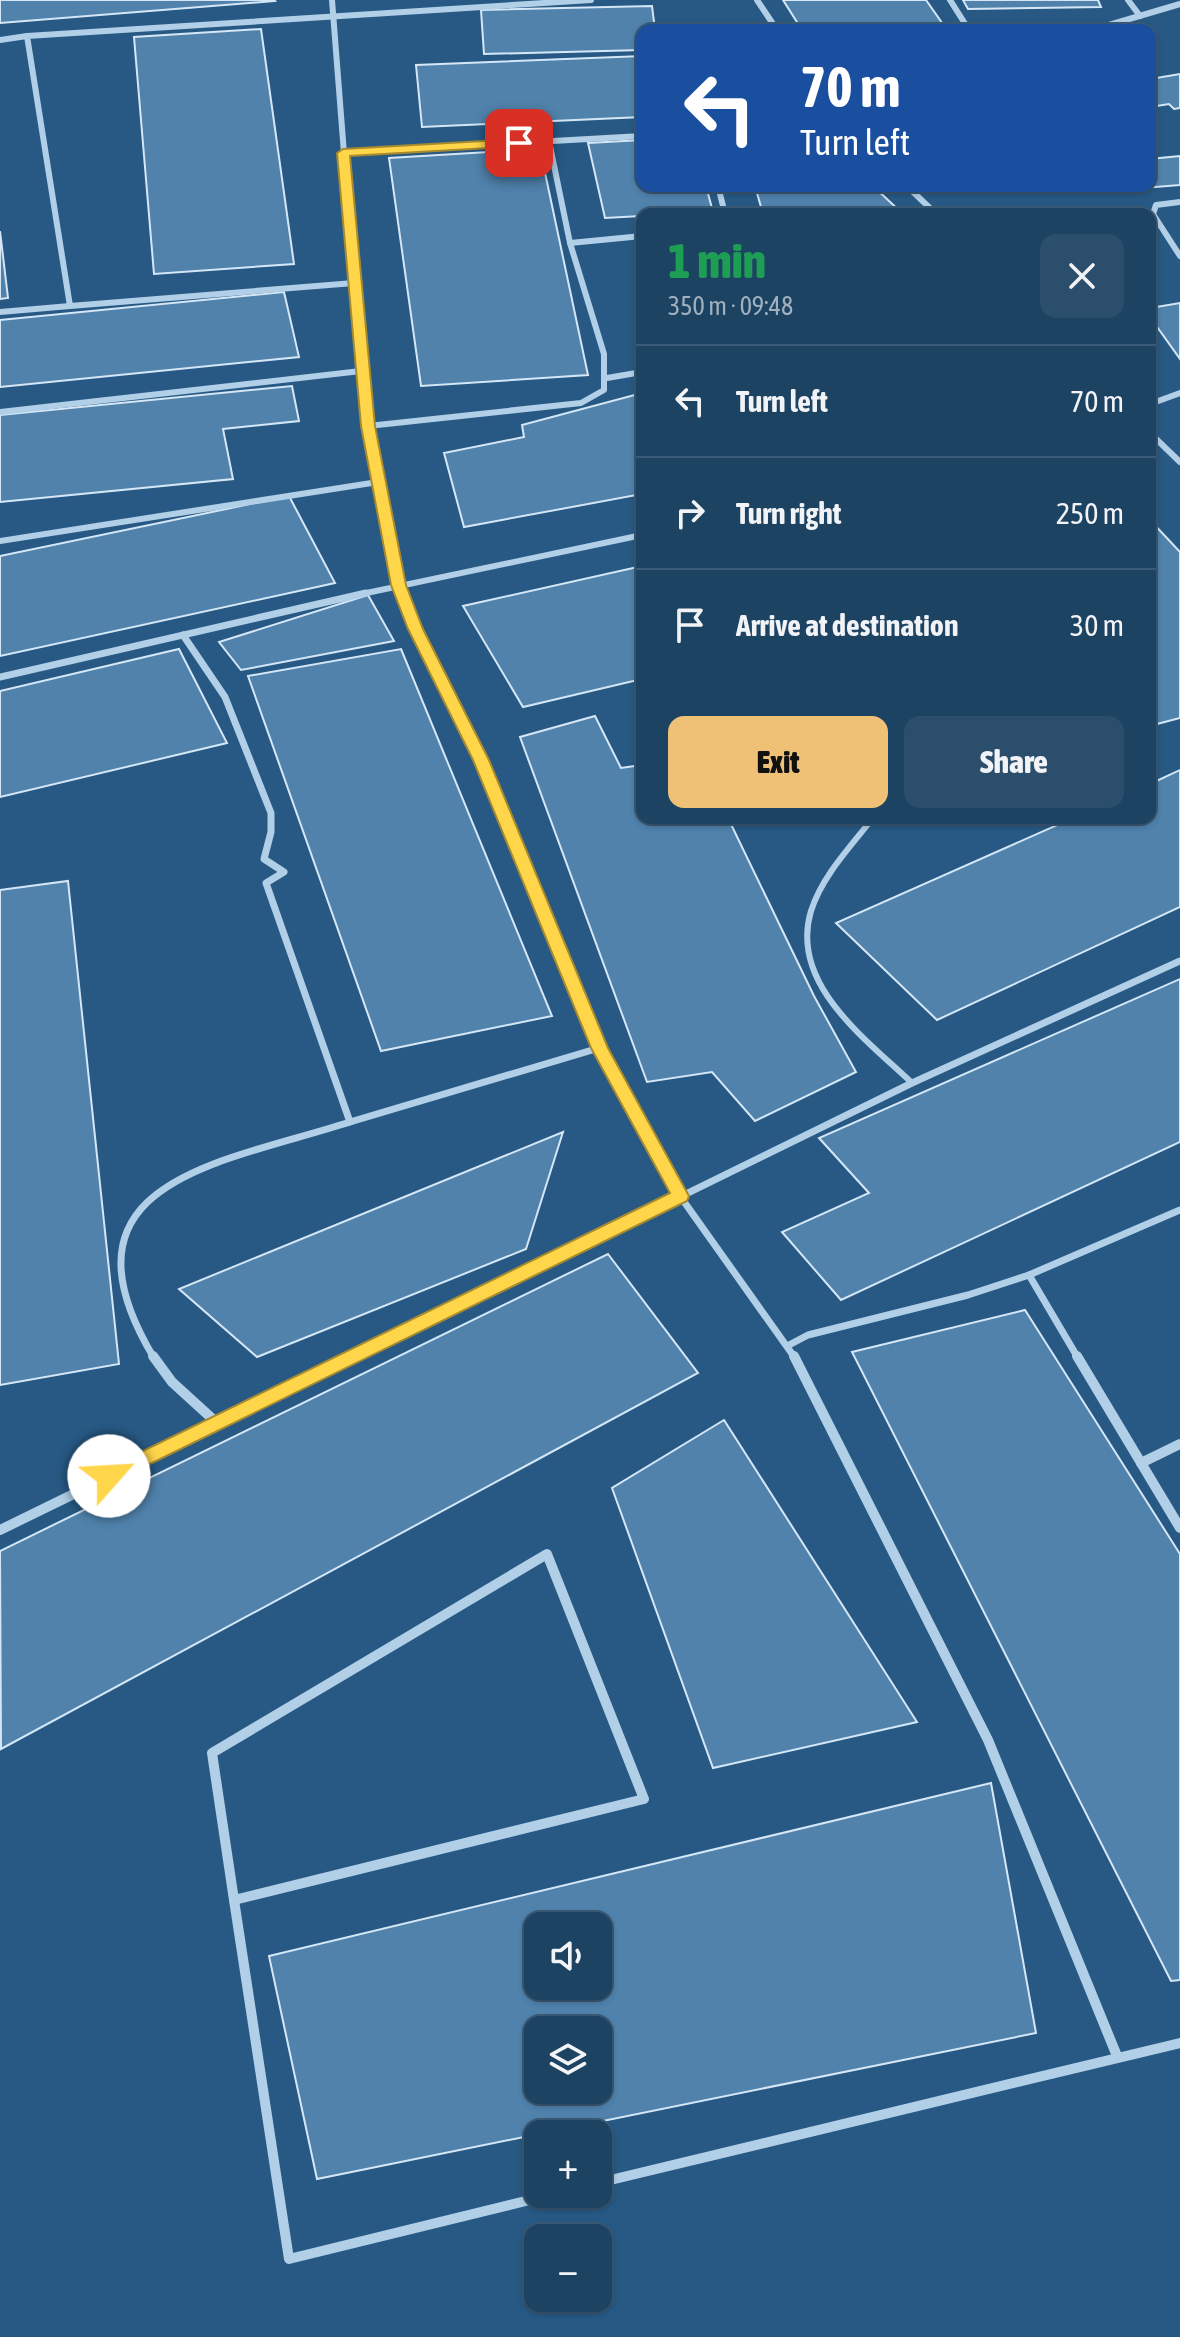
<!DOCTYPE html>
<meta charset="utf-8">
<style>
:root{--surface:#1d4363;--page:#2a4e6c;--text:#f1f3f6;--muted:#a0b0be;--line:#3b5c78;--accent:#efc177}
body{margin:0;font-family:"Asap Condensed",sans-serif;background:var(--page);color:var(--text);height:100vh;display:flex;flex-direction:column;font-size:30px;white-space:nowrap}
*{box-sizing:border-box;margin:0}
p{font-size:26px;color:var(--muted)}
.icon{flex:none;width:44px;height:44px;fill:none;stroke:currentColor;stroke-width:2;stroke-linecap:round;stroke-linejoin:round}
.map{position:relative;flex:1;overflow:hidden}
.details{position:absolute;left:636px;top:208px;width:520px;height:616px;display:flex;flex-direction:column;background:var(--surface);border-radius:16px;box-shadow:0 2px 6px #0004,0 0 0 2px var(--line)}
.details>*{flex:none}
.banner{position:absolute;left:636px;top:24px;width:520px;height:168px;border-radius:16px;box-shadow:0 2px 6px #0004,0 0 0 2px var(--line);background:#1a4fa0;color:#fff;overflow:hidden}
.fabs{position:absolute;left:524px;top:1912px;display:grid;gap:16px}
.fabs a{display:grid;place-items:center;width:88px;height:88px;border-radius:16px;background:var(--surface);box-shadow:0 2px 6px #0004,0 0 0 2px var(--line);font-size:40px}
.pin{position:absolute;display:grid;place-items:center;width:68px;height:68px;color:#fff;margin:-34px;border-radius:16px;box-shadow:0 4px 12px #0006}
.me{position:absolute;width:88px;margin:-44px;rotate:64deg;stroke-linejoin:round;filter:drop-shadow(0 0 6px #0008)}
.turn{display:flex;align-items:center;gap:28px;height:168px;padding:0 32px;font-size:36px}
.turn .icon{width:104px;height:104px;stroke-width:2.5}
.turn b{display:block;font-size:56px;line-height:68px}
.round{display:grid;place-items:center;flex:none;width:84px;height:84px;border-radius:16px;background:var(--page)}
.headline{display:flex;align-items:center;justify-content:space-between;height:136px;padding:0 32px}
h1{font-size:48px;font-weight:800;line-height:60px;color:#1e9e55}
.button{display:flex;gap:16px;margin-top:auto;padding:16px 32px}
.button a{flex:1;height:92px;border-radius:16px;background:var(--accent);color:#111;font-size:32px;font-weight:800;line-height:92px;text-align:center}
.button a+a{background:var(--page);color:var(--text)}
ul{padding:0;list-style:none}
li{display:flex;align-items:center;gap:24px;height:112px;padding:0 32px;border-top:2px solid var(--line)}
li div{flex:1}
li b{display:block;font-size:30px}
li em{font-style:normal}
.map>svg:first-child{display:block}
.building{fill:#5082ac;stroke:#d5e7f6;stroke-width:2;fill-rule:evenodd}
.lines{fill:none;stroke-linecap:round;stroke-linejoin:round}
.lane{stroke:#b1cfe7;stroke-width:6}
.street-far2{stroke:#b1cfe7;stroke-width:6}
.street-far1{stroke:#b1cfe7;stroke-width:7}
.street{stroke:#b1cfe7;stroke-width:10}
.route{fill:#ffd54a;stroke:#a68a30;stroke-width:2}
</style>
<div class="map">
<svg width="1180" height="2337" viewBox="0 0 1180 2337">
<rect width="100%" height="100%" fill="#275984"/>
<g class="building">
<polygon points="0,0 274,0 275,1 0,23"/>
<polygon points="783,0 926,0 947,30 802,30"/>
<polygon points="963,0 1098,0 1101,7 968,9"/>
<polygon points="652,6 655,30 642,30 642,50 484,54 481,10"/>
<polygon points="261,29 294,264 154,274 134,37"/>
<polygon points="642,56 642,117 422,127 416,65"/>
<polygon points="1180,74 1180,108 1174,109 1169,104 1150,107 1150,79"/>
<polygon points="642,140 642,186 706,186 713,212 605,218 588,143"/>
<polygon points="540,149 588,375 421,386 389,158"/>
<polygon points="1180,156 1180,185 1143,188 1141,186 1150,186 1150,159"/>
<polygon points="755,186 873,186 903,214 763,214"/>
<polygon points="0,231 8,298 0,299"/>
<polygon points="284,292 299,357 0,387 0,320"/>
<polygon points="1180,303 1180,359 1150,317 1150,308"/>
<polygon points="292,386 299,421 223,429 233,479 0,502 0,415"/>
<polygon points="642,393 642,494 464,527 444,453 524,437 522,425"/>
<polygon points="289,496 335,583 0,656 0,556"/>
<polygon points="1150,520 1180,552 1180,718 1153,725 1150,721"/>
<polygon points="642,566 642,679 523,707 463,606"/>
<polygon points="368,595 394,641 241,670 219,642"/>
<polygon points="179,649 227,743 0,797 0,691"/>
<polygon points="401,649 552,1016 381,1051 248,676"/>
<polygon points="595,716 621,768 642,765 642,818 728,818 814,996 856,1072 755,1121 712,1072 647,1082 520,737"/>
<polygon points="1180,770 1180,907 937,1020 836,923 1073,818 1150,818 1150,784"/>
<polygon points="68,881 119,1364 0,1385 0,890"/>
<polygon points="1180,979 1180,1142 841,1300 782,1232 869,1193 819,1138"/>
<polygon points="563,1132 526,1249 257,1357 179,1289"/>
<polygon points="608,1254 698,1373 1,1749 0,1551"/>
<polygon points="1025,1310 1180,1554 1180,1980 1171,1981 852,1352"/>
<polygon points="724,1420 917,1722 713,1768 612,1488"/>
<path d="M 991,1783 L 1036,2033 L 317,2179 L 269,1956 ZM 538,1926 L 598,1926 L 598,1986 L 538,1986 ZM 538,2030 L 598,2030 L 598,2090 L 538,2090 Z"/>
</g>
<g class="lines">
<path class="lane" d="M 873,818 C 851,846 822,876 811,911 C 789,984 866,1039 912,1083"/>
<g class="street-far2">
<polyline points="332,0 361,371 403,595"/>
<polyline points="757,0 777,30"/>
<polyline points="950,0 969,30"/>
<polyline points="1128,0 1140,16"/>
<polyline points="1092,30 1180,4"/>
<polyline points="0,40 27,36"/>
<polyline points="549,141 570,243"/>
<polyline points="343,153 642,136"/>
<polyline points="718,186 725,214"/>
<polyline points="907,186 936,214"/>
<polyline points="1180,202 1156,205 1153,214 1180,256"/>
<polyline points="354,283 70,306 27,36 591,0"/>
<polyline points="0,312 70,306"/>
<polyline points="607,378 642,372"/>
<polyline points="1150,404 1180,393"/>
<polyline points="0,412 361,371"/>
<polyline points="368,426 581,403 604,390 604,354 570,243 642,236"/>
<polyline points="1150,433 1180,462"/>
<polyline points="0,541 378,482"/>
<polyline points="357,595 642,535"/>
</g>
<g class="street-far1">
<polyline points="402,593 416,629 481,760 599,1048 680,1196 795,1358"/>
<polyline points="183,635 225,697 271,813 271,832 264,859 284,872 266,883 350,1122 599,1048"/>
<polyline points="0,677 366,593"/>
<polyline points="1029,1275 1180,1210"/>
<polyline points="789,1345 808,1335 968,1295 1029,1275 1078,1358"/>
<path d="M 154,1358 C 47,1180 223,1163 350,1122"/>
<polyline points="352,1358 912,1083 1180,961"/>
</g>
<g class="street">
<polyline points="153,1356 172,1382 217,1423"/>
<polyline points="794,1356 988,1740 1117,2056"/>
<polyline points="1077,1356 1180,1528"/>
<polyline points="1141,1463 1180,1444"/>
<polyline points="0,1530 356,1356"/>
<polygon points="547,1554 644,1799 234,1900 212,1753"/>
<polyline points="234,1900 289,2259 554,2194"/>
<polyline points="598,2183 1180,2043"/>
</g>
</g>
<polygon class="route" points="519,139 524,140 524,146 350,156 375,426 406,585 423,629 489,760 608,1048 689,1196 687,1201 109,1484 99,1476 102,1471 670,1193 591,1048 473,760 408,629 391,585 361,426 337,153 343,149"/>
</svg>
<div class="fabs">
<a><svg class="icon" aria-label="sound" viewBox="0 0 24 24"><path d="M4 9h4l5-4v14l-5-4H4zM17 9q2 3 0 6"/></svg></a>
<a><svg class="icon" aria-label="layers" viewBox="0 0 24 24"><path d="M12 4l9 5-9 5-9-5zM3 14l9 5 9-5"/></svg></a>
<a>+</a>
<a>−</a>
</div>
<div class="pin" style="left:519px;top:143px;background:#d93025"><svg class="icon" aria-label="arrive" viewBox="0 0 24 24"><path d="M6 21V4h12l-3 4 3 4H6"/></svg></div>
<svg class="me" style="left:109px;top:1476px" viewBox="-20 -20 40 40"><circle r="19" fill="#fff"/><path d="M0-13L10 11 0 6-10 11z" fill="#ffd54a"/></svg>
<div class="banner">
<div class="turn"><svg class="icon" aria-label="left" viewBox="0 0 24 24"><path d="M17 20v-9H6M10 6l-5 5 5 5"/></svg><div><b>70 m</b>Turn left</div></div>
</div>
<section class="details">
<div class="headline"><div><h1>1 min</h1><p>350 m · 09:48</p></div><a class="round"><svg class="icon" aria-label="close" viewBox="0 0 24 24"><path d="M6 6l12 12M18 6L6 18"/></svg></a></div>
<ul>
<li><svg class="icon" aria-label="left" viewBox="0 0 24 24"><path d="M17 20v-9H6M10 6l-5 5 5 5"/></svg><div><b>Turn left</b></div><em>70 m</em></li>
<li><svg class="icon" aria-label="right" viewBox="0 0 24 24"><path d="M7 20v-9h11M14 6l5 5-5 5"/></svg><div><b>Turn right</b></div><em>250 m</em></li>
<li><svg class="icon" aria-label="arrive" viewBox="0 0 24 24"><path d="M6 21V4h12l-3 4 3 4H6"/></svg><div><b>Arrive at destination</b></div><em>30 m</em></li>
</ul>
<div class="button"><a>Exit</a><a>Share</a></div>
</section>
</div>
